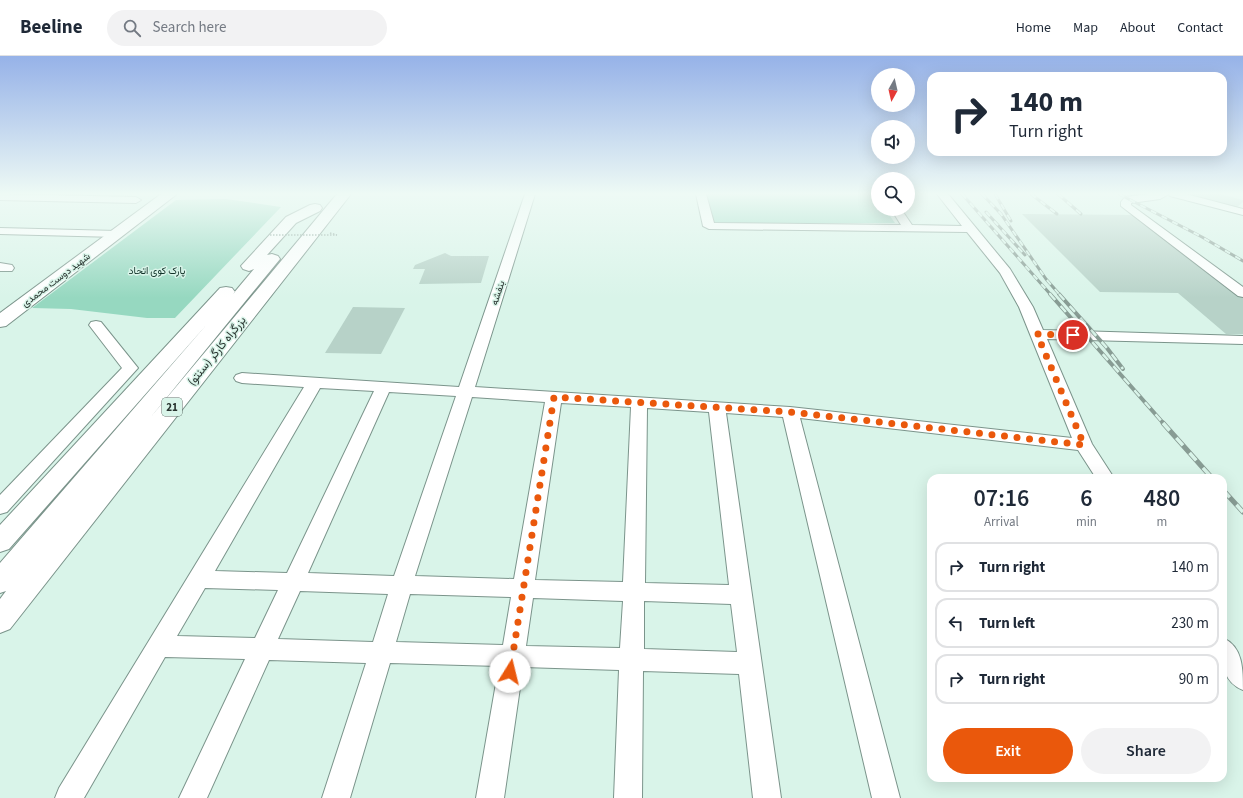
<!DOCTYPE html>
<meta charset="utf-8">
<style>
:root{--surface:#fff;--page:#f2f2f3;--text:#1f2937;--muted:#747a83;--line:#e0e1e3;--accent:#ea580c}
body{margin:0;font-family:"Source Sans 3",Vazirmatn,sans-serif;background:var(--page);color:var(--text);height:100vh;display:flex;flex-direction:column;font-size:15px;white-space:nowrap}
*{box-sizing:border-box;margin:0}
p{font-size:13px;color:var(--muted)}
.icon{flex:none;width:22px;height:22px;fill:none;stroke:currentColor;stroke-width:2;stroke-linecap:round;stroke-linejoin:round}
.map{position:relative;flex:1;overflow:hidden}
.details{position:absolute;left:927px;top:418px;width:300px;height:308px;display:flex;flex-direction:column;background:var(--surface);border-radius:12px;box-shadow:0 4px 16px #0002}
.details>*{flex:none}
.guide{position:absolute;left:927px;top:16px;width:300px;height:84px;border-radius:12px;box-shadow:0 4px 16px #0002;background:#fff;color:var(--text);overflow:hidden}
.needle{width:26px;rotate:188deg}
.controls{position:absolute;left:871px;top:12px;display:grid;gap:8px}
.controls a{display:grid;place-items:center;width:44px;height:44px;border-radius:50%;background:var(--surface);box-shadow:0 4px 16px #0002;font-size:20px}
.pin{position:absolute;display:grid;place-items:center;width:34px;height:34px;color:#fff;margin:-17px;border:2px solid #fff;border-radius:50%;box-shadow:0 1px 4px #0007}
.me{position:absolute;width:44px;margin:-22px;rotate:9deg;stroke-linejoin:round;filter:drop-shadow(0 0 3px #0008)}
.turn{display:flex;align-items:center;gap:14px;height:84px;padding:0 16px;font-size:18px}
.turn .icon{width:52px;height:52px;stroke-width:2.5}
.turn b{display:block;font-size:28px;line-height:34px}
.eta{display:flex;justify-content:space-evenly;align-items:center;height:68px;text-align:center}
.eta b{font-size:24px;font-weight:600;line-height:28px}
.primary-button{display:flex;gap:8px;margin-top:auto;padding:8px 16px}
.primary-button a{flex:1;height:46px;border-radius:24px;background:var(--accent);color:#fff;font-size:16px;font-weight:600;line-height:46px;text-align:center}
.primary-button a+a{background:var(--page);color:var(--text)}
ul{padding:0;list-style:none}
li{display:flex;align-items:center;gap:12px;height:50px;margin:0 8px 6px;padding:0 8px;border:2px solid var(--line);border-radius:12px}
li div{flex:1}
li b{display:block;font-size:15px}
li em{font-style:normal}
header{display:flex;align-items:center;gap:24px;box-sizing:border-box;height:56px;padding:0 20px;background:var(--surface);border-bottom:1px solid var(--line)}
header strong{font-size:19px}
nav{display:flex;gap:22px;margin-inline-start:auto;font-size:14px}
.search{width:280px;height:36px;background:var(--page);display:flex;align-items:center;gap:10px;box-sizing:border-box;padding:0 14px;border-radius:22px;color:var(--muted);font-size:15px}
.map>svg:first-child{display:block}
.green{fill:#96d8c0}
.building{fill:#b7d2c8}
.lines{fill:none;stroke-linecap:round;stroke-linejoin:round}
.minor-casing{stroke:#7b948b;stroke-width:2}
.major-casing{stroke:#7b948b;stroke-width:2}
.highway-casing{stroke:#7b948b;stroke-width:2}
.path{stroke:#8fa49c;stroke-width:1.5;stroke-dasharray:1.5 1.5;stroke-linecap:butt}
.minor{fill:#fff;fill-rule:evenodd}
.major{fill:#fff;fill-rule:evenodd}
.highway{fill:#fff;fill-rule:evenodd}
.rail-far2-casing{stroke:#889c94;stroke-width:3}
.rail-far1-casing{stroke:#889c94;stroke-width:4}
.rail-casing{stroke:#889c94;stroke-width:5}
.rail-far2{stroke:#d9f4e9;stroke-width:2;stroke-dasharray:6;stroke-linecap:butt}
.rail-far1{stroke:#d9f4e9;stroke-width:2.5;stroke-dasharray:8;stroke-linecap:butt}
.rail{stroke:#d9f4e9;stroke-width:3.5;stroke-dasharray:10;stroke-linecap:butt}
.path-bridge{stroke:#8fa49c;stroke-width:1.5;stroke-dasharray:1.5 1.5;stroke-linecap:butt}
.route{stroke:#ea580c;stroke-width:7;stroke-dasharray:0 12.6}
.labels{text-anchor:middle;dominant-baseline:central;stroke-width:3;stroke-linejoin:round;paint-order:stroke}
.far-park-label{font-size:10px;fill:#123329;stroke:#d9f4e9}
.far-street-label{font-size:10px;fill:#293430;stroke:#d9f4e9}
.shield{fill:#d9f4e9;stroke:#5e6e68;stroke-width:1}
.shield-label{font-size:11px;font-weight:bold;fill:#293430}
.street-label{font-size:12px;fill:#293430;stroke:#d9f4e9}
</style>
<header>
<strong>Beeline</strong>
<div class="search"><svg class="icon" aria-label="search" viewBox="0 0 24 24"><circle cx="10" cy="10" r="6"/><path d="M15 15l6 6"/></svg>Search here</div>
<nav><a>Home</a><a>Map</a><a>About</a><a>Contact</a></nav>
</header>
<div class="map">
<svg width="1243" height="742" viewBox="0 0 1243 742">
<rect width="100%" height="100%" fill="#d9f4e9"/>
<g class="green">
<polygon points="706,138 875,138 878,142 878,153 885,153 895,167 713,167"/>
<polygon points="226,143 281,151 175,262 147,262 71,253 32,252 176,144"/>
</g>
<g class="building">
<polygon points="1185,138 1220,138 1243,144 1243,146 1236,152"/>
<polygon points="1022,158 1137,159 1243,240 1243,278 1226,278 1178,237 1100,236"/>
<polygon points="445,197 451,200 489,200 481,227 419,228 425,213 413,213 415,209"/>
<polygon points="353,251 405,252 381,298 325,297"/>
</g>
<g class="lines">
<g class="minor-casing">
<g id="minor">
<polygon points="0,138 136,141 141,144 136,147 0,144"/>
<path d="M 525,138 L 535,138 L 475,331 L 790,351 L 1072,382 L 1019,251 L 1000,217 L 967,176 L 709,173 L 703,170 L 696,138 L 706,138 L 714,167 L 901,169 L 891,153 L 901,153 L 912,169 L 962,170 L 937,138 L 948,138 L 1010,213 L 1033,251 L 1043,274 L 1243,280 L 1243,288 L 1047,283 L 1092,388 L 1114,422 L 1096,422 L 1078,394 L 800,362 L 900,742 L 872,742 L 783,361 L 726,357 L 781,742 L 753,742 L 739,618 L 643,615 L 642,742 L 614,742 L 619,614 L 523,611 L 504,742 L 476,742 L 499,610 L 390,607 L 350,742 L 322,742 L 366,607 L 269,604 L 207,742 L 179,742 L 245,603 L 165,601 L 84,742 L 55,742 L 59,732 L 304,331 L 242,327 L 236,325 L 234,322 L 236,319 L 242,317 L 459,331 ZM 320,332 L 374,335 L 287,517 L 215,515 ZM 389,336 L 456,340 L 394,520 L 308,517 ZM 472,341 L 545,346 L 514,523 L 415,520 ZM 561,347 L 631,351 L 623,526 L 535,524 ZM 647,352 L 709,356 L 729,529 L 645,527 ZM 205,532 L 278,534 L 255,582 L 177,580 ZM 300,535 L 388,538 L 373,586 L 278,583 ZM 410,538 L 511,541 L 503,589 L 396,586 ZM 533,542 L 623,545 L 620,592 L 526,590 ZM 644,545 L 731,548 L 737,596 L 644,593 Z"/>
<polygon points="1148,138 1186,138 1243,153 1243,159 1170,140 1169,138 1160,143 1131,147 1131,149 1243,231 1243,241 1238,240 1121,150 1121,146 1125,141"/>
<polygon points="0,172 117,175 121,176 123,178 121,180 117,181 0,178"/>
<polygon points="0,207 12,209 14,212 12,215 0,215"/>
<polygon points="96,265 101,266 138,312 7,456 0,458 0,439 122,312 89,269 91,266"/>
<path d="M 1223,582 C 1243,591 1243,613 1243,634 C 1220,625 1223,603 1223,582 Z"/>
</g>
</g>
<g class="major-casing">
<polygon id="major" points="161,138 177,138 6,270 0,271 0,257"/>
</g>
<g class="highway-casing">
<polygon id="highway" points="337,138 351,138 10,573 0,577 0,543 6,535 0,537 0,507 208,267 9,493 0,496 0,469 220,232 226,231 232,232 235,236 233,238 254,213 249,215 243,213 241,210 286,161 310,149 315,148 320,149 322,152 320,155 296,167 267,199 272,198 278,200 280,203 150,362"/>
</g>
<polyline class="path" points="330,177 337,179"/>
<use href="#minor" class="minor"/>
<use href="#major" class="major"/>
<use href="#highway" class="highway"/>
<g class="rail-far2-casing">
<g id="rail-far2">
<polyline points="962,138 1051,239"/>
<polyline points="982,138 1001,158 1046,223 1060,239"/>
<polyline points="995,138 1011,165"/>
<polyline points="1031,138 1057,158"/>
<polyline points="1058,138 1081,158"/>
<polyline points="1119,138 1202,181 1243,205"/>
<polyline points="986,156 1025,199"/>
</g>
</g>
<g class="rail-far1-casing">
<g id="rail-far1">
<polyline points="1050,238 1164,368"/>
<polyline points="1059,238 1107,292 1123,313"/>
</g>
</g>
<g class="rail-casing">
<g id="rail">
<polyline points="1163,367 1212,422"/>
<polyline points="1223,434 1243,456"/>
</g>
</g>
<use href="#rail-far2" class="rail-far2"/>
<use href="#rail-far1" class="rail-far1"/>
<use href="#rail" class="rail"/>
<polyline class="path-bridge" points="270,179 337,179"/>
</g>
<linearGradient id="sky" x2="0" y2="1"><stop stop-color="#96b2e8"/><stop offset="0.57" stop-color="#eefaf5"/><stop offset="1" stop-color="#eefaf5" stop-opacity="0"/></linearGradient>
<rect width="1243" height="242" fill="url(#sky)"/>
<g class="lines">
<polyline class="route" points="510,616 554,341 790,356 1084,389 1037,278 1073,279"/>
</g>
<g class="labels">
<g class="far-park-label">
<text x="157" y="215">پارک کوی اتحاد</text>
</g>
<g class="far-street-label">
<text transform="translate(56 224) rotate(-37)">شهید دوست محمدی</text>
<text transform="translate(498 237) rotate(-72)">بنفشه</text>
</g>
<rect class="shield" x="162" y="342" width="20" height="18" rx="3"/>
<g class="shield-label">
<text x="172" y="351">21</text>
</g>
<g class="street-label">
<text transform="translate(217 295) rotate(-51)">بزرگراه کارگر (سنتو)</text>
</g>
</g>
</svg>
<div class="controls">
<a><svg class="needle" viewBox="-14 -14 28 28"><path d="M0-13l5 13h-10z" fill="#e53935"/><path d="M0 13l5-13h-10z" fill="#747a83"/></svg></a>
<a><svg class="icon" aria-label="sound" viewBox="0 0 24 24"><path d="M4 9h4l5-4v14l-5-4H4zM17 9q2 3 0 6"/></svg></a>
<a><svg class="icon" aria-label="search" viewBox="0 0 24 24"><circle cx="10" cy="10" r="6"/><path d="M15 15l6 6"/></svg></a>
</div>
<div class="pin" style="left:1073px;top:279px;background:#d93025"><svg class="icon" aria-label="arrive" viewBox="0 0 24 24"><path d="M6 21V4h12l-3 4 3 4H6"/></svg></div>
<svg class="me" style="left:510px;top:616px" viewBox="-20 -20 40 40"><circle r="19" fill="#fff"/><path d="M0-13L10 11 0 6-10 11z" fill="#ea580c"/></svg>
<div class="guide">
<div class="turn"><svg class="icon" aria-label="right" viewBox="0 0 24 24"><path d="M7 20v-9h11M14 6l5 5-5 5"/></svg><div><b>140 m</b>Turn right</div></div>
</div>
<section class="details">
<div class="eta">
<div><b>07:16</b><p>Arrival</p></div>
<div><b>6</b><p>min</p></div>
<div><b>480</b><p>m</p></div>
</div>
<ul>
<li><svg class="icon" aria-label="right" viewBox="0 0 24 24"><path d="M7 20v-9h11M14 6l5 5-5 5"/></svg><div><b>Turn right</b></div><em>140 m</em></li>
<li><svg class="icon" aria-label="left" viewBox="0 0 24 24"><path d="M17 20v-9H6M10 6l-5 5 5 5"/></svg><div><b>Turn left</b></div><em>230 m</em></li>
<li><svg class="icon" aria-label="right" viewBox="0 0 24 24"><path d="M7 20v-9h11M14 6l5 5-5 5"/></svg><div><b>Turn right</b></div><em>90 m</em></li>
</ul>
<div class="primary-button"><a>Exit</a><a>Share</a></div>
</section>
</div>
